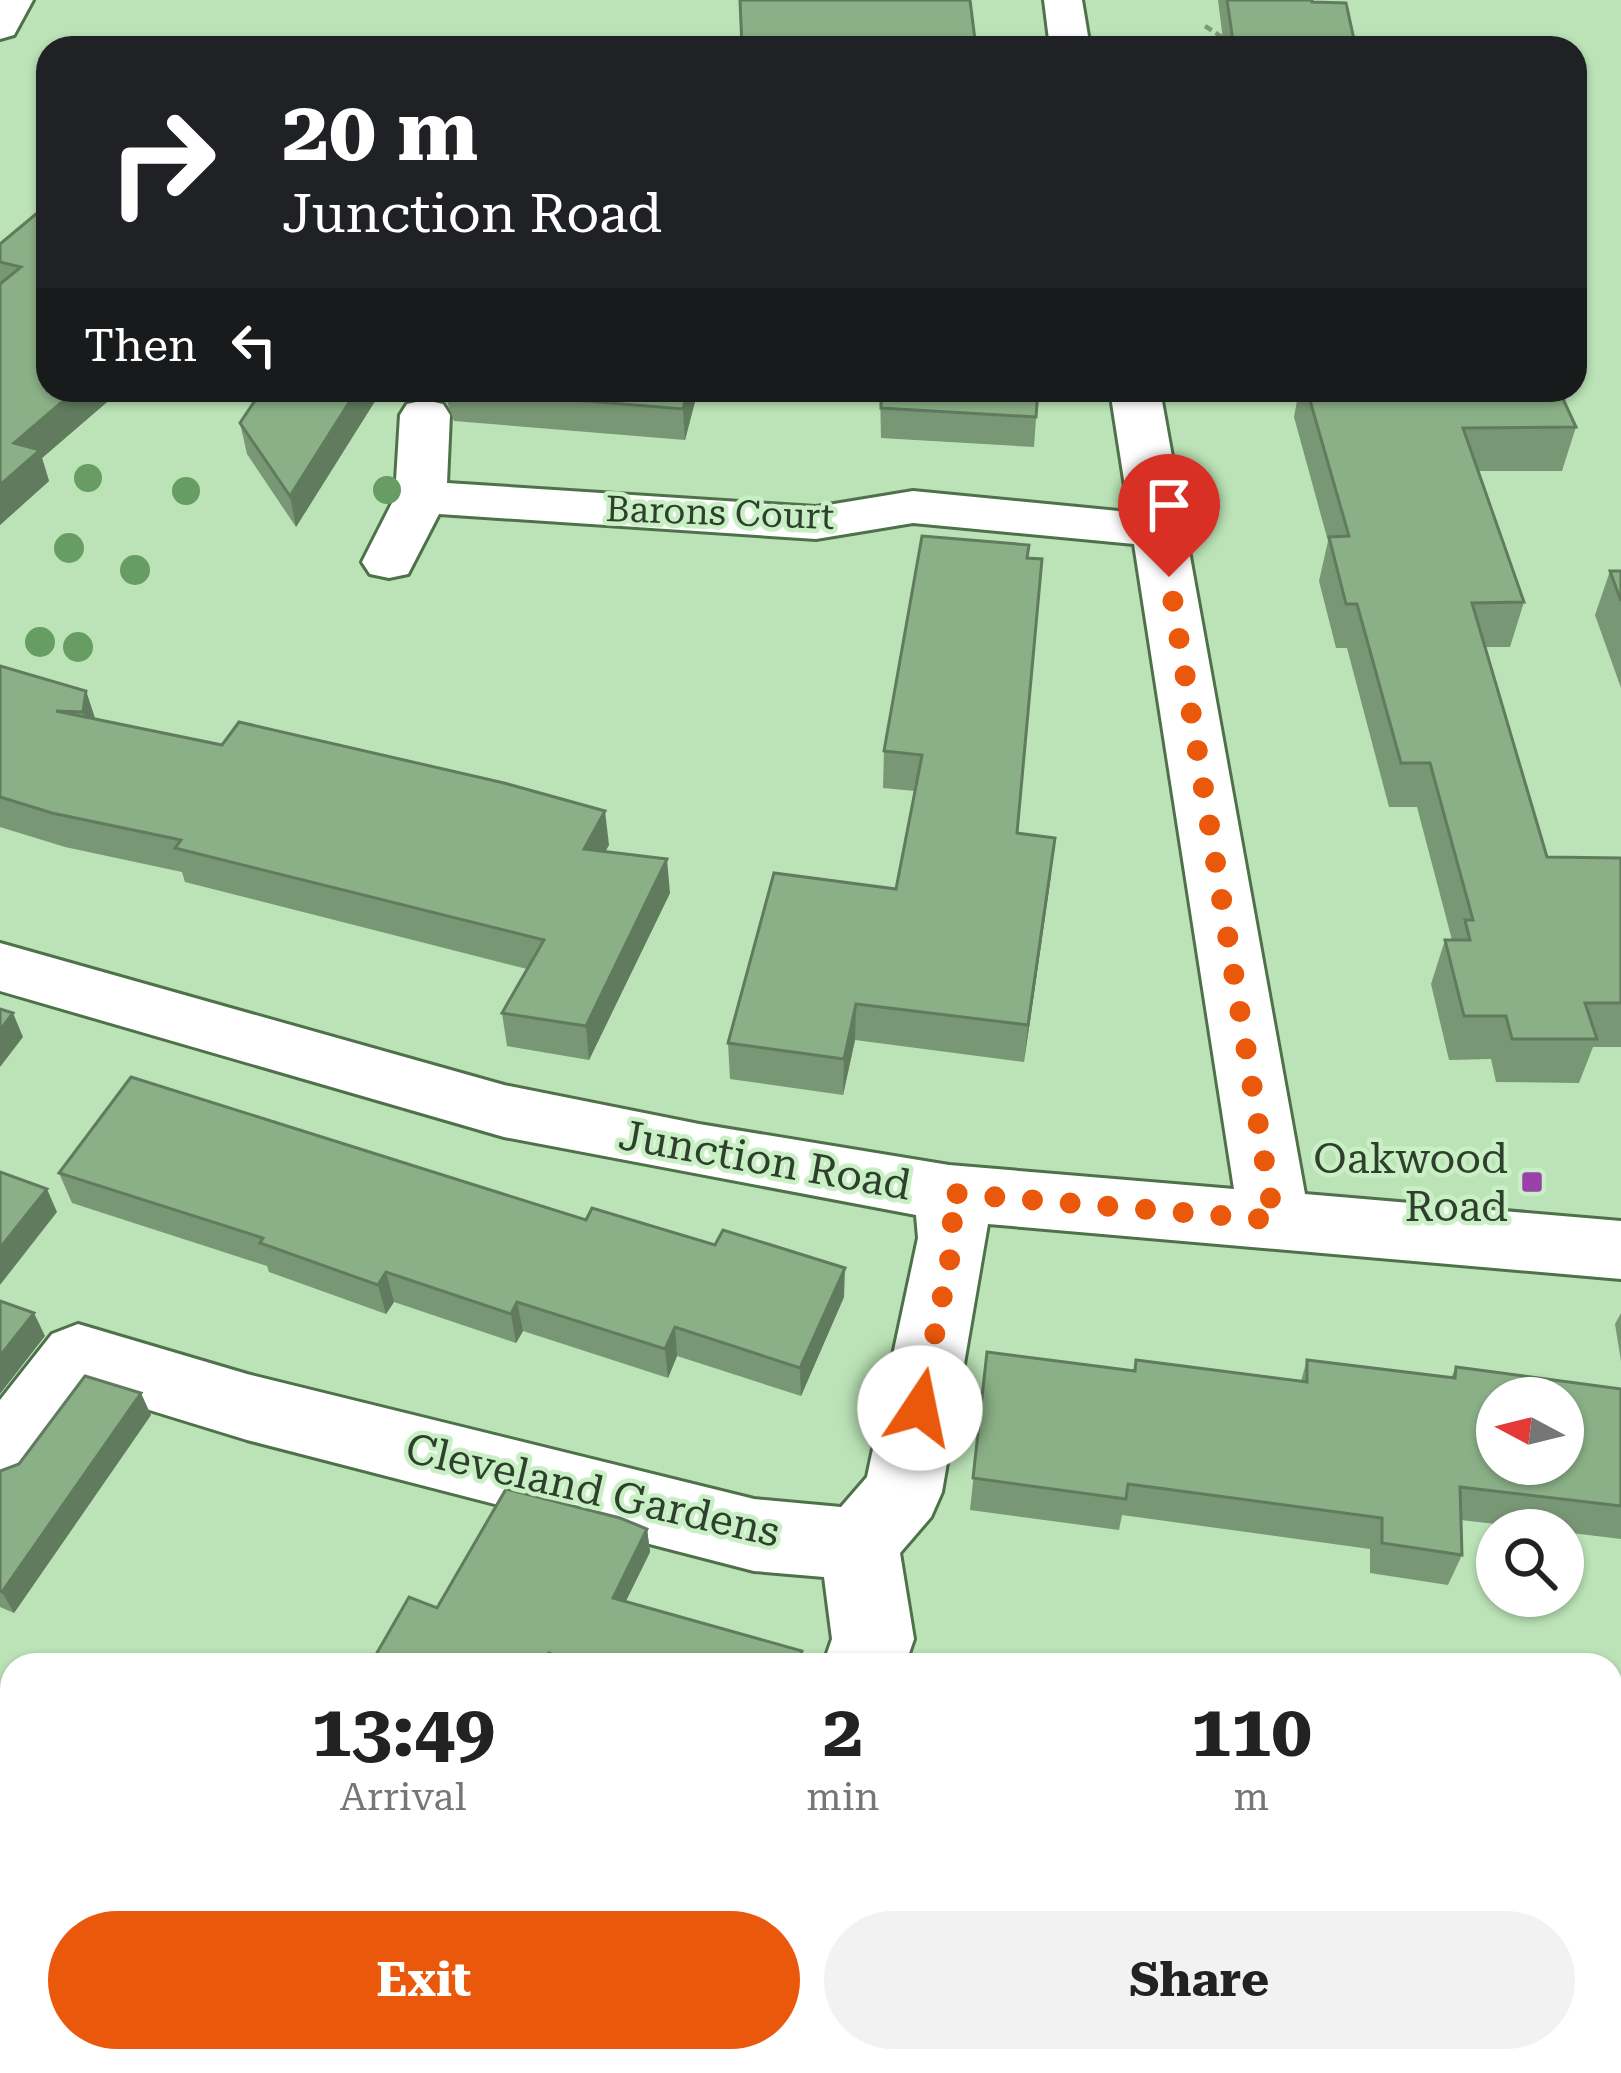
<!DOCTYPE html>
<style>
:root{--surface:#fff;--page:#f2f2f2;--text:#222;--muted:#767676;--accent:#ea580c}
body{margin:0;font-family:"Roboto Serif",serif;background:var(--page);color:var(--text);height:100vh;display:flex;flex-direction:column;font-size:45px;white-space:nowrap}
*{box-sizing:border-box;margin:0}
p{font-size:39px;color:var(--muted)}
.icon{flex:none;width:66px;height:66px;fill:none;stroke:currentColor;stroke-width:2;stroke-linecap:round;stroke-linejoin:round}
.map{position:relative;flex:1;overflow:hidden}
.sheet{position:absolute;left:0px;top:1653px;width:1623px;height:420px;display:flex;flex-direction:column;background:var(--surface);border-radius:36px 36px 0 0;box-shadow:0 3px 9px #0004}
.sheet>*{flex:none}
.top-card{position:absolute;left:36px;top:36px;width:1551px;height:366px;border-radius:36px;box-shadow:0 3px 9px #0004;background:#202124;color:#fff;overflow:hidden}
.needle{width:78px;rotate:277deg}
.tools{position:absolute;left:1476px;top:1377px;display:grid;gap:24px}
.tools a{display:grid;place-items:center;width:108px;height:108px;border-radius:50%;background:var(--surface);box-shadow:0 3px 9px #0004;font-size:60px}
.pin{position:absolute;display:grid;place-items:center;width:102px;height:102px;color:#fff;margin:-123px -51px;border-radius:50% 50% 50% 0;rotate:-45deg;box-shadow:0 0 12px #0007}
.pin .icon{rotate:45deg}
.me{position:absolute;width:132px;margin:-66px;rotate:11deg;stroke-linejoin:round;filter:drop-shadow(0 0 9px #0008)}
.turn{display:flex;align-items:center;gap:42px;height:252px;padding:0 48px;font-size:54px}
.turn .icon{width:156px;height:156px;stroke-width:2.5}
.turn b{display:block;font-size:84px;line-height:102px}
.then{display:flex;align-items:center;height:114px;padding:0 48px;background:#0003;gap:24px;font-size:45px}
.eta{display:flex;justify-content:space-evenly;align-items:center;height:204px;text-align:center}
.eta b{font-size:72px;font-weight:700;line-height:84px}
.cta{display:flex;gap:24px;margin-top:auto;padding:24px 48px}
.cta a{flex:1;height:138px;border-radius:72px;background:var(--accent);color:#fff;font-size:48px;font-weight:700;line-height:138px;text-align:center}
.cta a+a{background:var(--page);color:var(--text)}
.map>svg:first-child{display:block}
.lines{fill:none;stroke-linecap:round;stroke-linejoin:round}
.minor-casing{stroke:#4e714a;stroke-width:6}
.path-far1{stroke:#7d9b7a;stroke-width:4.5;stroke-dasharray:8 4.5;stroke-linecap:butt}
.path{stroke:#7d9b7a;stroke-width:9;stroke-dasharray:15 8;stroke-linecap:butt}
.minor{fill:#fff;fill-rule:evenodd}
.tree{fill:#679c63}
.wall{fill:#789774}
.shaded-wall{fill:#617b5e}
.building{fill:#8bb087;stroke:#617b5e;stroke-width:3;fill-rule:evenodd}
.route{stroke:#ea580c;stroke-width:21;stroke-dasharray:0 37.8}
.poi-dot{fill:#9b3fa9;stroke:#c8f0c4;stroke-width:4.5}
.labels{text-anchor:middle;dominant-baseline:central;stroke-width:9;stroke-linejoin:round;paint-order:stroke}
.far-street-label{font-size:36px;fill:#2f3f2d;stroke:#c8f0c4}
.poi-label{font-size:42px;fill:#2f3f2d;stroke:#c8f0c4;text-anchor:end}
.street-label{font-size:42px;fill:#2f3f2d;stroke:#c8f0c4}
</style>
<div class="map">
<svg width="1621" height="2073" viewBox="0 0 1621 2073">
<rect width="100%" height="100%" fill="#bbe3b7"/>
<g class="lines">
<g class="minor-casing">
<g id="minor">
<polygon points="0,0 33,0 14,35 0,39"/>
<polygon points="1044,0 1082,0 1090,48 1050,48"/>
<polygon points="1110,390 1160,390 1305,1194 1621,1221 1621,1279 988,1224 942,1492 931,1517 900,1553 914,1639 905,1665 823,1665 832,1639 824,1577 754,1571 247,1440 94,1393 27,1483 0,1493 0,1400 52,1334 78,1324 247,1374 754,1499 841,1507 867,1477 918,1238 916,1215 504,1137 0,991 0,943 504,1085 699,1124 949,1165 1234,1189 1134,544 913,523 816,539 439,514 408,574 389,578 370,574 362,562 395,497 400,415 407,404 425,400 443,404 450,415 447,483 816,507 913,491 1129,512"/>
</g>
</g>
<polyline class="path-far1" points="1205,26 1239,48"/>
<polyline class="path" points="1611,1923 1621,1925"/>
<use href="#minor" class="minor"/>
</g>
<g class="tree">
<circle cx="88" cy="478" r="14"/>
<circle cx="387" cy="490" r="14"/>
<circle cx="186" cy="491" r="14"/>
<circle cx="69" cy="548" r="15"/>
<circle cx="135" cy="570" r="15"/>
<circle cx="40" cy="642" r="15"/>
<circle cx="78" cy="647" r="15"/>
</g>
<g class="wall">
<polygon points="1218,0 1312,0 1355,44 1401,48 1224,48"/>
<polygon points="48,204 48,390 121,390 42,458 49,481 0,525 0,244"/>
<polygon points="262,390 382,390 296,527 247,454 240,423"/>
<polygon points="436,390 698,390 685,440 454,421 447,402 438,398"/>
<polygon points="880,390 1038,390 1034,447 881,438"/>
<polygon points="1299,390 1559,390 1576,427 1562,471 1479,471 1524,602 1510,647 1485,647 1547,857 1621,858 1621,1047 1593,1047 1579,1083 1496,1082 1491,1059 1449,1060 1431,984 1445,940 1452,940 1417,807 1389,807 1347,648 1336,648 1319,581 1328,541 1294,417"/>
<polygon points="1028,558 1017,833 1051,875 1024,1062 855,1040 843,1095 730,1079 728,1043 896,889 915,791 883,788 884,751"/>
<polygon points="1610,571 1621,571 1621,688 1595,615"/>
<polygon points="0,666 86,691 95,719 609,845 605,851 670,893 589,1060 507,1046 502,1013 527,969 185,882 182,872 65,847 0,827"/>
<polygon points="59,1173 586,1220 844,1297 801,1396 677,1356 668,1378 523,1331 516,1343 394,1302 386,1314 269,1272 267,1266 72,1203"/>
<polygon points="1621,1313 1621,1361 1615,1324"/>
<polygon points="987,1352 1133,1371 1136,1360 1301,1381 1307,1360 1451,1378 1456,1367 1621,1389 1621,1539 1563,1532 1563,1530 1546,1530 1461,1520 1462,1555 1448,1585 1370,1573 1370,1549 1122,1515 1119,1530 970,1510"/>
<polygon points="151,1415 14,1613 0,1607 0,1471"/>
<polygon points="647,1529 650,1552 626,1601 802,1665 370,1665 437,1608"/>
<polygon points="749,2061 881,2061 878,2073 784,2073"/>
<polygon points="970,2061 1611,2061 1621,2073 1046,2073"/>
</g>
<g class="shaded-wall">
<polygon points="76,390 121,390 42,458 49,481 0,525 0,485 14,443"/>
<polygon points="357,390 382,390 296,527 290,496"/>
<polygon points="688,390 698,390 685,440 683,409"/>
<polygon points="86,691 97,724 94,746 83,712"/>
<polygon points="605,811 609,845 588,882 584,849"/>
<polygon points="1055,838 1051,875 1024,1062 1028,1025"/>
<polygon points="667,859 670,893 589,1060 586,1026"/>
<polygon points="856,1004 855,1040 843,1095 844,1059"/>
<polygon points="13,1013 23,1037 0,1067 0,1030"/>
<polygon points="47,1189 57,1212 0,1285 0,1248"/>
<polygon points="845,1268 844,1297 801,1396 800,1368"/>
<polygon points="386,1272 394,1302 386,1314 378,1285"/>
<polygon points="517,1302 523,1331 516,1343 511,1314"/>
<polygon points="34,1313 45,1336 0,1394 0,1356"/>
<polygon points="675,1327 677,1356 668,1378 665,1349"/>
<polygon points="141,1393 151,1415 14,1613 2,1592"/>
<polygon points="647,1529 650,1552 616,1621 613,1598"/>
</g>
<g class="building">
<polygon points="740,0 970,0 976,48 742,48"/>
<polygon points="1227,0 1312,0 1312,2 1346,3 1355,44 1400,45 1401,48 1234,48"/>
<polygon points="48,204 48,390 76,390 14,443 40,450 0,485 0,284 21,267 0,262 0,244"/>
<polygon points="262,390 357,390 290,496 240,423"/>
<polygon points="452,390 688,390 683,409"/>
<polygon points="881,390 1038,390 1036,417 881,408"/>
<polygon points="1307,390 1559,390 1576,427 1463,428 1524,602 1472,603 1547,857 1621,858 1621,1003 1585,1003 1597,1039 1512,1039 1506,1016 1464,1016 1445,940 1470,940 1465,920 1473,920 1430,763 1401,763 1357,604 1346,604 1329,537 1349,536"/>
<polygon points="922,536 1029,545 1027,558 1042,559 1017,833 1055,838 1028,1025 856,1004 844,1059 728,1043 774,873 896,889 922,755 884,751"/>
<polygon points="1610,571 1621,571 1621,601"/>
<polygon points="0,666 86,691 83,712 56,711 222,745 239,722 504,783 605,811 584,849 667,859 586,1026 502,1013 544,940 175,848 181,840 52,813 0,797"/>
<polygon points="0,1009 13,1013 0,1030"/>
<polygon points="131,1077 586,1220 592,1208 715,1245 723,1230 845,1268 800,1368 675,1327 665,1349 517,1302 511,1314 386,1272 378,1285 260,1243 263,1238 59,1173"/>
<polygon points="0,1172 47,1189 0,1248"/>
<polygon points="0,1301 34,1313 0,1356"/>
<path d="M 987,1352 L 1135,1371 L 1136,1360 L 1307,1382 L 1307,1360 L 1455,1378 L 1456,1367 L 1621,1389 L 1621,1506 L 1460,1487 L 1462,1555 L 1382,1543 L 1382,1518 L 1128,1484 L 1126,1499 L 973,1478 ZM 1497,1398 L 1563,1398 L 1563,1464 L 1497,1464 Z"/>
<polygon points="85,1376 141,1393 2,1592 0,1591 0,1471 19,1464"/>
<polygon points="506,1489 620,1518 647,1529 613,1598 802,1651 798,1665 575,1665 549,1653 542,1665 370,1665 409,1597 437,1608"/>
<polygon points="1611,1992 1621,1993 1621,2073 1162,2073 1085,2061 1611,2061"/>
<polygon points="800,2061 878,2061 874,2073 835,2073"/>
</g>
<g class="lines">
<polyline class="route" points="920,1408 954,1238 949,1193 1274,1220 1169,577"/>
</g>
<rect class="poi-dot" x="1520" y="1170" width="24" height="24" rx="6"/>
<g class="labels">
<g class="far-street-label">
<text transform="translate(720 513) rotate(2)">Barons Court</text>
</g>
<g class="poi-label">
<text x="1508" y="1158">Oakwood<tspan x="1508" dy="48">Road</tspan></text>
</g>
<g class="street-label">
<text transform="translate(765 1160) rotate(10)">Junction Road</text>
<text transform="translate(593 1490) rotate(13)">Cleveland Gardens</text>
</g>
</g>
</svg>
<div class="tools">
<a><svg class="needle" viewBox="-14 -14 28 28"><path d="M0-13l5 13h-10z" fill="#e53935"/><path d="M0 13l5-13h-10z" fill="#767676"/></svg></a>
<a><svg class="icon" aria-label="search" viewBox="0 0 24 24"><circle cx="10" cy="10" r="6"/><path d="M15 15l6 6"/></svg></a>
</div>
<div class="pin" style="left:1169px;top:577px;background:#d93025"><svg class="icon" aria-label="arrive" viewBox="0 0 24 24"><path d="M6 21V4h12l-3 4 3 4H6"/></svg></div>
<svg class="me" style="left:920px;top:1408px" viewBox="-20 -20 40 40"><circle r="19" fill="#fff"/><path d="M0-13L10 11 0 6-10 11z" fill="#ea580c"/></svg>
<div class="top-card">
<div class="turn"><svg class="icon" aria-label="right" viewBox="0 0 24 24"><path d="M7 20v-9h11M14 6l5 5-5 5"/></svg><div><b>20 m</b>Junction Road</div></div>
<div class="then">Then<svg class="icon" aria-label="left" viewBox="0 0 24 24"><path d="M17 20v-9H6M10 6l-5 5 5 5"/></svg></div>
</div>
<section class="sheet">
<div class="eta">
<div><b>13:49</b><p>Arrival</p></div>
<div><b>2</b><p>min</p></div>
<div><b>110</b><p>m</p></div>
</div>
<div class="cta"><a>Exit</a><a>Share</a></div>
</section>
</div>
